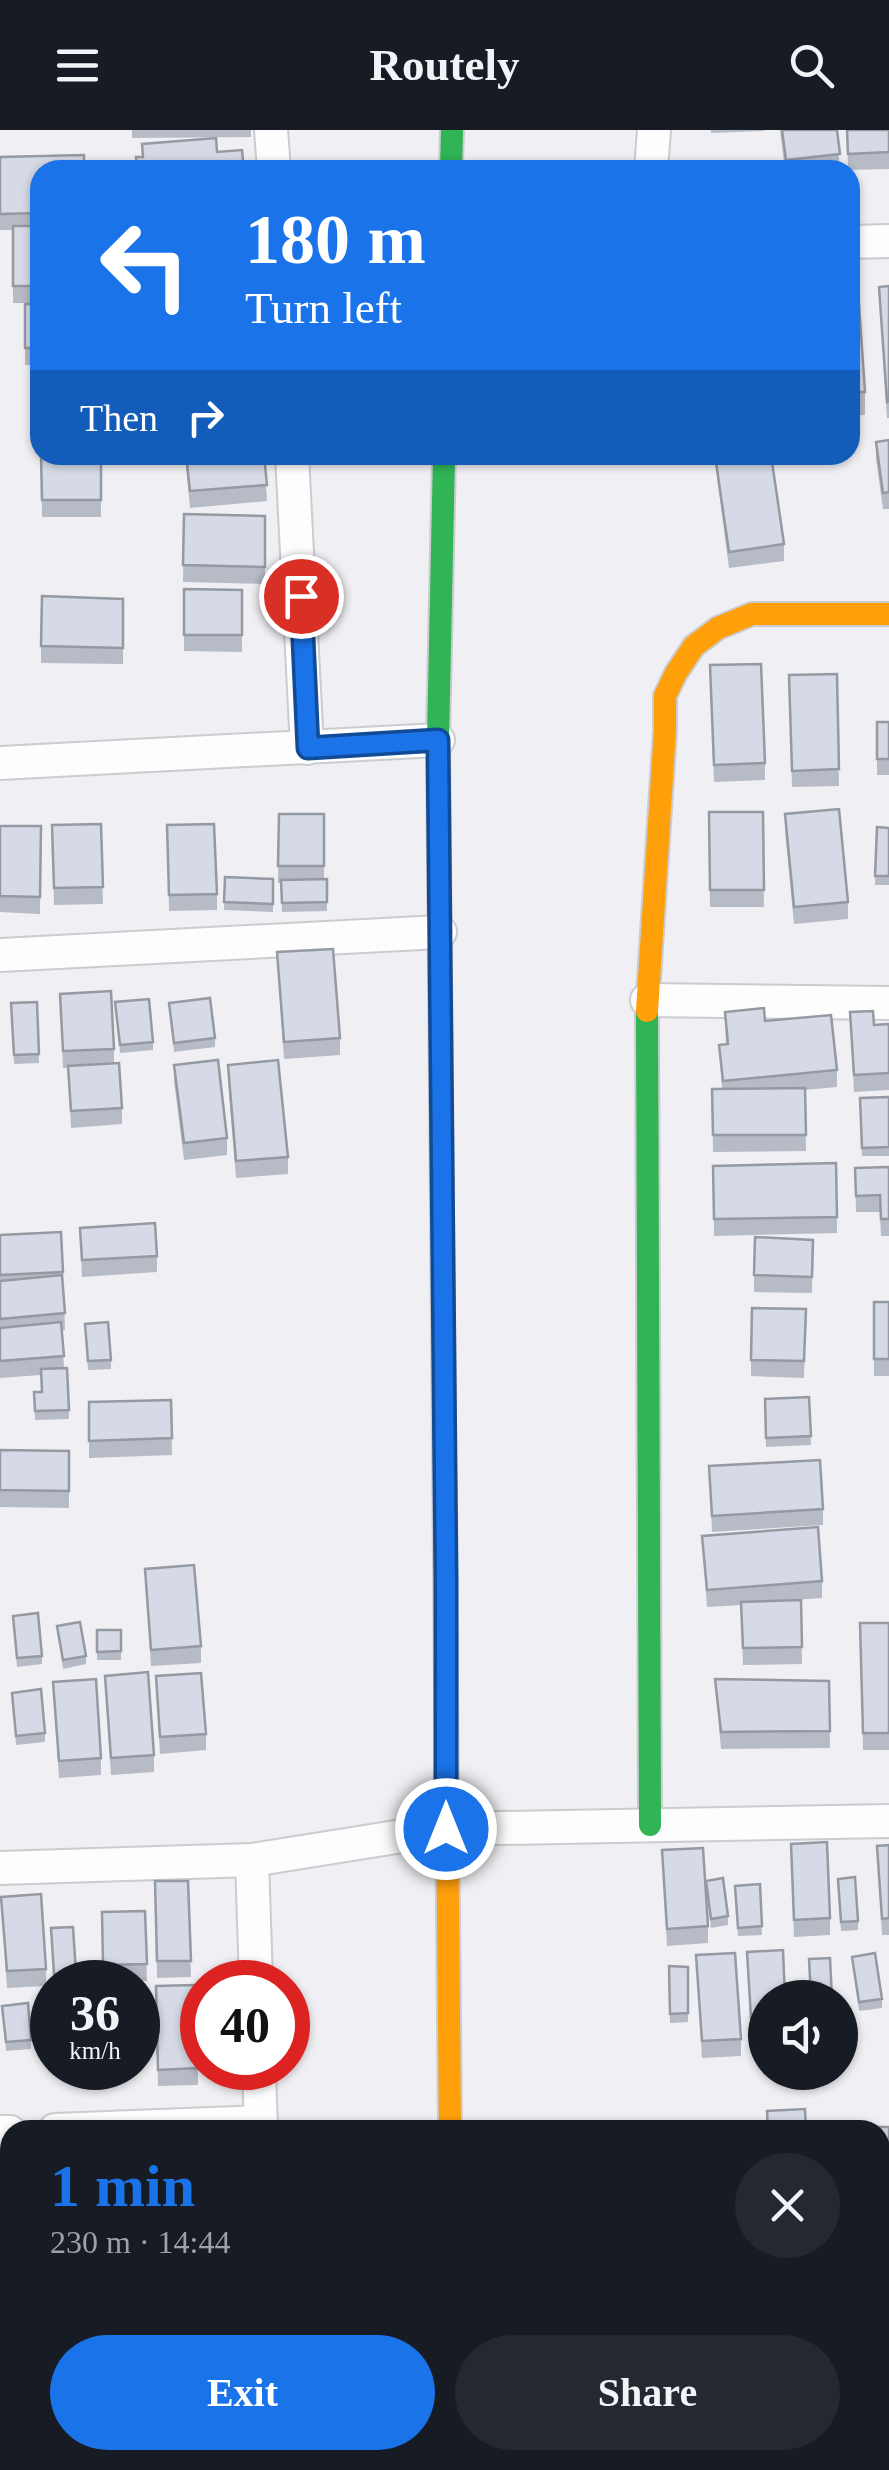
<!DOCTYPE html>
<meta charset="utf-8">
<style>
:root{--surface:#171b24;--page:#242831;--text:#f1f3f6;--muted:#9ea1a6;--accent:#1a73e8}
body{margin:0;font-family:"Times New Roman",serif;background:var(--page);color:var(--text);height:100vh;display:flex;flex-direction:column;font-size:38px;white-space:nowrap}
*{box-sizing:border-box;margin:0}
p{font-size:32px;color:var(--muted)}
.icon{flex:none;width:55px;height:55px;fill:none;stroke:currentColor;stroke-width:2;stroke-linecap:round;stroke-linejoin:round}
.map{position:relative;flex:1;overflow:hidden}
.details{position:absolute;left:0px;top:1990px;width:890px;height:350px;display:flex;flex-direction:column;background:var(--surface);border-radius:30px 30px 0 0;box-shadow:0 2px 8px #0004}
.details>*{flex:none}
.banner{position:absolute;left:30px;top:30px;width:830px;height:305px;border-radius:30px;box-shadow:0 2px 8px #0004;background:#1a73e8;color:#fff;overflow:hidden}
.buttons{position:absolute;left:748px;top:1850px;display:grid;gap:20px}
.buttons a{display:grid;place-items:center;width:110px;height:110px;border-radius:50%;background:var(--surface);box-shadow:0 2px 8px #0004;font-size:50px}
.speed{position:absolute;left:30px;top:1830px;display:flex;gap:20px;font-size:50px;font-weight:700;text-align:center}
.speed>*{display:grid;place-content:center;width:130px;height:130px;border-radius:50%;background:var(--surface);box-shadow:0 2px 8px #0004;line-height:1}
.speed small{font-size:25px;font-weight:400}
.speed .limit{border:15px solid #d22;background:#fff;color:#111}
.pin{position:absolute;display:grid;place-items:center;width:85px;height:85px;color:#fff;margin:-42px;border:5px solid #fff;border-radius:50%;box-shadow:0 2px 10px #0007}
.me{position:absolute;width:110px;margin:-55px;rotate:0deg;stroke-linejoin:round;filter:drop-shadow(0 0 8px #0008)}
.turn{display:flex;align-items:center;gap:35px;height:210px;padding:0 50px;font-size:45px}
.turn .icon{width:130px;height:130px;stroke-width:2.5}
.turn b{display:block;font-size:70px;line-height:85px}
.then{display:flex;align-items:center;height:95px;padding:0 50px;background:#0003;gap:20px;font-size:38px}
.round{display:grid;place-items:center;flex:none;width:105px;height:105px;border-radius:52px;background:var(--page)}
.head{display:flex;align-items:center;justify-content:space-between;height:170px;padding:0 50px}
h1{font-size:60px;font-weight:600;line-height:75px;color:var(--accent)}
.action{display:flex;gap:20px;margin-top:auto;padding:20px 50px}
.action a{flex:1;height:115px;border-radius:60px;background:var(--accent);color:#fff;font-size:40px;font-weight:600;line-height:115px;text-align:center}
.action a+a{background:var(--page);color:var(--text)}
header{display:flex;justify-content:space-between;align-items:center;height:130px;padding:0 50px;background:var(--surface);font-size:45px;font-weight:600}
.map>svg:first-child{display:block}
.lines{fill:none;stroke-linecap:round;stroke-linejoin:round}
.street-casing{stroke:#cbcccf;stroke-width:36}
.fast-casing{stroke:#cbcccf;stroke-width:26}
.slow-casing{stroke:#cbcccf;stroke-width:26}
.street{stroke:#fdfdfd;stroke-width:32}
.fast{stroke:#30b455;stroke-width:22}
.slow{stroke:#ff9f0a;stroke-width:22}
.wall{fill:#b7bbc6}
.building{fill:#d5dae6;stroke:#9599a1;stroke-width:2.5}
.route-casing{stroke:#114b97;stroke-width:25}
.route{stroke:#1a73e8;stroke-width:18}
</style>
<header><svg class="icon" aria-label="menu" viewBox="0 0 24 24"><path d="M4 6h16M4 12h16M4 18h16"/></svg>Routely<svg class="icon" aria-label="search" viewBox="0 0 24 24"><circle cx="10" cy="10" r="6"/><path d="M15 15l6 6"/></svg></header>
<div class="map">
<svg width="889" height="2340" viewBox="0 0 889 2340">
<rect width="100%" height="100%" fill="#f0f0f4"/>
<g class="lines">
<g class="street-casing">
<g id="street">
<polyline points="271,0 274,40"/>
<polyline points="651,40 654,0"/>
<polyline points="850,112 889,111"/>
<polyline points="292,325 307,618"/>
<polyline points="0,633 438,610"/>
<polyline points="0,825 440,802"/>
<polyline points="647,870 889,873"/>
<polyline points="252,1730 256,1852"/>
<polyline points="0,1738 252,1730 446,1699 889,1691"/>
<polyline points="259,1938 261,2000"/>
<polyline points="55,2000 261,1992"/>
<polyline points="0,2002 10,2002"/>
<polyline points="272,2330 273,2340"/>
</g>
</g>
<g class="fast-casing">
<g id="fast">
<polyline points="451,40 452,0"/>
<polyline points="444,325 438,610 447,1672"/>
<polyline points="647,881 650,1695"/>
<polyline points="454,2330 455,2340"/>
</g>
</g>
<g class="slow-casing">
<g id="slow">
<polyline points="647,881 665,600 665,566 676,543 694,516 718,498 752,484 889,484"/>
<polyline points="447,1672 450,2000"/>
</g>
</g>
<use href="#street" class="street"/>
<use href="#fast" class="fast"/>
<use href="#slow" class="slow"/>
</g>
<g class="wall">
<polygon points="132,0 251,0 251,7 132,8"/>
<polygon points="711,0 764,0 764,1 711,3"/>
<polygon points="780,0 837,0 840,40 785,40"/>
<polygon points="847,0 889,0 889,39 848,40"/>
<polygon points="0,27 40,40 40,173 13,173 13,100 0,100"/>
<polygon points="850,145 865,262 865,285 850,286"/>
<polygon points="889,156 889,288 887,288 879,157"/>
<rect x="25" y="174" width="15" height="61"/>
<polygon points="889,310 889,379 883,379 876,329 876,312"/>
<polygon points="41,325 101,325 101,387 42,387"/>
<polygon points="185,325 264,325 267,371 190,378"/>
<polygon points="714,325 771,325 784,414 784,431 729,438"/>
<polygon points="184,384 265,386 265,454 183,452"/>
<polygon points="184,459 242,460 242,522 184,521"/>
<polygon points="123,469 123,534 41,533 41,516"/>
<polygon points="837,544 839,656 792,657 789,545"/>
<polygon points="710,552 765,633 765,650 714,652"/>
<rect x="877" y="592" width="12" height="53"/>
<polygon points="709,682 763,682 764,777 710,777"/>
<polygon points="279,684 324,684 324,749 327,749 327,781 282,782 281,753 278,753"/>
<polygon points="785,684 848,772 848,789 794,794 785,701"/>
<polygon points="101,694 103,774 54,775 52,695"/>
<polygon points="167,695 217,764 217,780 169,781"/>
<polygon points="0,696 41,696 40,784 0,782"/>
<polygon points="877,697 889,698 889,755 875,755"/>
<polygon points="225,747 273,749 273,782 224,780"/>
<polygon points="277,822 340,908 340,925 284,929"/>
<polygon points="60,864 114,919 114,934 122,978 122,994 71,998 68,938 63,938"/>
<polygon points="37,872 39,933 14,934 11,873"/>
<polygon points="115,872 153,912 153,920 120,923"/>
<polygon points="169,873 215,908 215,917 174,922"/>
<polygon points="725,882 765,891 837,940 837,957 805,960 806,1021 713,1022 712,959 722,958 719,915 726,914"/>
<polygon points="850,882 874,895 889,894 889,960 854,962"/>
<polygon points="174,935 227,1008 227,1025 184,1030 174,951"/>
<polygon points="228,935 288,1027 288,1044 236,1048 228,952"/>
<polygon points="889,967 889,1026 862,1026 860,968"/>
<polygon points="713,1036 837,1087 837,1103 714,1106"/>
<polygon points="889,1037 889,1106 881,1106 880,1082 856,1082 855,1038"/>
<polygon points="80,1098 157,1126 157,1142 82,1147"/>
<polygon points="0,1105 63,1142 65,1200 62,1200 64,1238 67,1238 69,1289 35,1290 34,1262 42,1262 41,1245 0,1248"/>
<polygon points="813,1110 812,1163 754,1162 754,1145"/>
<rect x="874" y="1172" width="15" height="74"/>
<polygon points="806,1179 804,1248 751,1246 751,1230"/>
<polygon points="85,1194 111,1230 111,1239 88,1240"/>
<polygon points="809,1267 811,1315 766,1317 765,1269"/>
<polygon points="171,1270 172,1325 89,1328 89,1272"/>
<polygon points="0,1320 69,1321 69,1378 0,1377"/>
<polygon points="709,1336 823,1379 823,1395 712,1402"/>
<polygon points="702,1406 822,1451 822,1468 794,1470 801,1470 802,1534 743,1535 741,1475 707,1477"/>
<polygon points="145,1439 201,1516 201,1533 151,1536"/>
<polygon points="13,1486 42,1526 42,1534 17,1537"/>
<polygon points="860,1493 889,1493 889,1620 863,1620"/>
<polygon points="57,1496 86,1526 86,1534 63,1539"/>
<rect x="97" y="1500" width="24" height="30"/>
<polygon points="105,1546 154,1625 154,1642 111,1645"/>
<polygon points="156,1546 206,1604 206,1620 160,1624"/>
<polygon points="715,1549 829,1551 830,1618 721,1619"/>
<polygon points="53,1552 101,1628 101,1645 59,1648"/>
<polygon points="12,1563 45,1603 45,1612 16,1615"/>
<polygon points="791,1714 830,1788 830,1805 794,1807"/>
<polygon points="889,1715 889,1805 882,1805 877,1716"/>
<polygon points="662,1720 708,1796 708,1813 667,1816"/>
<polygon points="155,1751 188,1751 191,1847 157,1848"/>
<polygon points="706,1751 728,1786 728,1795 711,1798"/>
<polygon points="760,1754 762,1805 738,1806 735,1756"/>
<polygon points="838,1758 858,1791 858,1800 841,1801"/>
<polygon points="1,1767 46,1839 46,1856 7,1858"/>
<polygon points="145,1781 147,1851 103,1852 102,1782"/>
<polygon points="73,1797 76,1852 54,1852 51,1798"/>
<polygon points="747,1822 765,1868 765,1920 752,1921"/>
<polygon points="696,1825 741,1909 741,1926 702,1928"/>
<polygon points="852,1827 882,1869 882,1878 859,1881"/>
<polygon points="669,1836 688,1837 688,1892 670,1893"/>
<polygon points="156,1856 198,1938 198,1955 158,1956"/>
<polygon points="2,1876 31,1910 31,1919 6,1921"/>
<polygon points="889,1997 889,2085 880,2086 880,2000"/>
<polygon points="10,2067 10,2118 7,2118 5,2068"/>
<polygon points="880,2269 882,2340 844,2340 844,2330"/>
<polygon points="129,2330 217,2330 217,2340 131,2340"/>
</g>
<g class="building">
<polygon points="782,0 837,0 840,24 786,30"/>
<polygon points="847,0 889,0 889,22 848,24"/>
<polygon points="216,8 217,22 242,20 244,40 137,40 136,27 143,27 142,14"/>
<polygon points="84,25 84,40 40,40 40,83 0,84 0,27"/>
<rect x="13" y="96" width="27" height="60"/>
<polygon points="850,145 857,145 865,262 850,262"/>
<polygon points="889,156 889,271 887,272 879,157"/>
<rect x="25" y="174" width="15" height="44"/>
<polygon points="889,310 889,362 883,363 876,312"/>
<polygon points="41,325 101,325 101,370 42,370"/>
<polygon points="186,325 264,325 267,355 190,361"/>
<polygon points="715,325 771,325 784,414 729,422"/>
<polygon points="184,384 265,386 265,437 183,435"/>
<polygon points="184,459 242,460 242,505 184,505"/>
<polygon points="42,466 123,469 123,518 41,516"/>
<polygon points="761,534 765,633 714,635 710,535"/>
<polygon points="837,544 839,639 792,641 789,545"/>
<rect x="877" y="592" width="12" height="37"/>
<polygon points="839,679 848,772 794,777 785,684"/>
<polygon points="709,682 763,682 764,760 710,760"/>
<polygon points="279,684 324,684 324,736 278,736"/>
<polygon points="101,694 103,757 54,758 52,695"/>
<polygon points="214,694 217,764 169,765 167,695"/>
<polygon points="0,696 41,696 40,767 0,766"/>
<polygon points="877,697 889,698 889,746 875,746"/>
<polygon points="225,747 273,749 273,774 224,772"/>
<polygon points="327,749 327,772 282,773 281,750"/>
<polygon points="333,819 340,908 284,912 277,822"/>
<polygon points="111,861 114,919 63,921 60,864"/>
<polygon points="210,868 215,908 174,913 169,873"/>
<polygon points="149,869 153,912 120,915 115,872"/>
<polygon points="37,872 39,924 14,925 11,873"/>
<polygon points="764,878 765,891 831,885 837,940 723,951 719,915 728,914 725,882"/>
<polygon points="873,881 874,895 889,894 889,943 854,945 850,882"/>
<polygon points="218,930 227,1008 184,1013 174,935"/>
<polygon points="278,930 288,1027 236,1031 228,935"/>
<polygon points="119,933 122,978 71,981 68,936"/>
<polygon points="805,958 806,1005 713,1005 712,959"/>
<polygon points="889,967 889,1017 862,1018 860,968"/>
<polygon points="836,1033 837,1087 714,1089 713,1036"/>
<polygon points="889,1037 889,1089 881,1089 880,1065 856,1066 855,1038"/>
<polygon points="155,1093 157,1126 82,1130 80,1098"/>
<polygon points="61,1102 63,1142 0,1145 0,1105"/>
<polygon points="755,1107 813,1110 812,1147 754,1145"/>
<polygon points="62,1145 65,1183 0,1189 0,1151"/>
<rect x="874" y="1172" width="15" height="57"/>
<polygon points="752,1178 806,1179 804,1231 751,1230"/>
<polygon points="61,1192 64,1226 0,1231 0,1198"/>
<polygon points="108,1192 111,1230 88,1231 85,1194"/>
<polygon points="67,1238 69,1280 35,1281 34,1262 42,1262 41,1239"/>
<polygon points="809,1267 811,1306 766,1308 765,1269"/>
<polygon points="171,1270 172,1308 89,1311 89,1272"/>
<polygon points="0,1320 69,1321 69,1361 0,1360"/>
<polygon points="820,1330 823,1379 712,1386 709,1336"/>
<polygon points="818,1397 822,1451 707,1460 702,1406"/>
<polygon points="194,1435 201,1516 151,1520 145,1439"/>
<polygon points="801,1470 802,1517 743,1518 741,1472"/>
<polygon points="38,1483 42,1526 17,1528 13,1486"/>
<polygon points="80,1492 86,1526 63,1530 57,1496"/>
<polygon points="860,1493 889,1493 889,1603 863,1603"/>
<polygon points="97,1500 121,1500 121,1521 97,1522"/>
<polygon points="148,1542 154,1625 111,1628 105,1546"/>
<polygon points="201,1543 206,1604 160,1607 156,1546"/>
<polygon points="96,1549 101,1628 59,1631 53,1552"/>
<polygon points="715,1549 829,1551 830,1601 721,1602"/>
<polygon points="41,1559 45,1603 16,1606 12,1563"/>
<polygon points="827,1712 830,1788 794,1790 791,1714"/>
<polygon points="889,1715 889,1788 882,1789 877,1716"/>
<polygon points="703,1718 708,1796 667,1799 662,1720"/>
<polygon points="855,1747 858,1791 841,1792 838,1749"/>
<polygon points="723,1748 728,1786 711,1789 706,1751"/>
<polygon points="155,1751 188,1751 191,1831 157,1831"/>
<polygon points="760,1754 762,1796 738,1798 735,1756"/>
<polygon points="41,1764 46,1839 7,1841 1,1767"/>
<polygon points="145,1781 147,1834 103,1835 102,1782"/>
<polygon points="73,1797 76,1843 54,1844 51,1798"/>
<polygon points="783,1820 785,1868 765,1868 765,1904 752,1904 747,1822"/>
<polygon points="735,1823 741,1909 702,1911 696,1825"/>
<polygon points="875,1823 882,1869 859,1872 852,1827"/>
<polygon points="830,1828 832,1868 811,1868 809,1829"/>
<polygon points="669,1836 688,1837 688,1883 670,1884"/>
<polygon points="195,1855 198,1938 158,1940 156,1856"/>
<polygon points="28,1873 31,1910 6,1912 2,1876"/>
<polygon points="805,1979 806,2000 768,2000 767,1981"/>
<polygon points="864,1997 889,1997 889,2068 880,2069 880,2000 864,2000"/>
<polygon points="10,2067 10,2101 7,2101 5,2068"/>
<polygon points="880,2269 882,2331 844,2333 844,2330 880,2330"/>
<polygon points="131,2330 205,2330 133,2340"/>
<polygon points="736,2330 776,2330 777,2339 737,2340"/>
<polygon points="785,2330 832,2330 832,2338 786,2340"/>
</g>
<g class="lines">
<g class="route-casing">
<polyline id="route" points="301,466 308,618 438,610 446,1449 446,1699"/>
</g>
<use href="#route" class="route"/>
</g>
</svg>
<div class="buttons">
<a><svg class="icon" aria-label="sound" viewBox="0 0 24 24"><path d="M4 9h4l5-4v14l-5-4H4zM17 9q2 3 0 6"/></svg></a>
</div>
<div class="speed"><div>36<small>km/h</small></div><div class="limit">40</div></div>
<div class="pin" style="left:301px;top:466px;background:#d93025"><svg class="icon" aria-label="arrive" viewBox="0 0 24 24"><path d="M6 21V4h12l-3 4 3 4H6"/></svg></div>
<svg class="me" style="left:446px;top:1699px" viewBox="-20 -20 40 40"><circle r="17" fill="#1a73e8" stroke="#fff" stroke-width="3"/><path d="M0-11L8 9 0 5-8 9z" fill="#fff"/></svg>
<div class="banner">
<div class="turn"><svg class="icon" aria-label="left" viewBox="0 0 24 24"><path d="M17 20v-9H6M10 6l-5 5 5 5"/></svg><div><b>180 m</b>Turn left</div></div>
<div class="then">Then<svg class="icon" aria-label="right" viewBox="0 0 24 24"><path d="M7 20v-9h11M14 6l5 5-5 5"/></svg></div>
</div>
<section class="details">
<div class="head"><div><h1>1 min</h1><p>230 m · 14:44</p></div><a class="round"><svg class="icon" aria-label="close" viewBox="0 0 24 24"><path d="M6 6l12 12M18 6L6 18"/></svg></a></div>
<div class="action"><a>Exit</a><a>Share</a></div>
</section>
</div>
